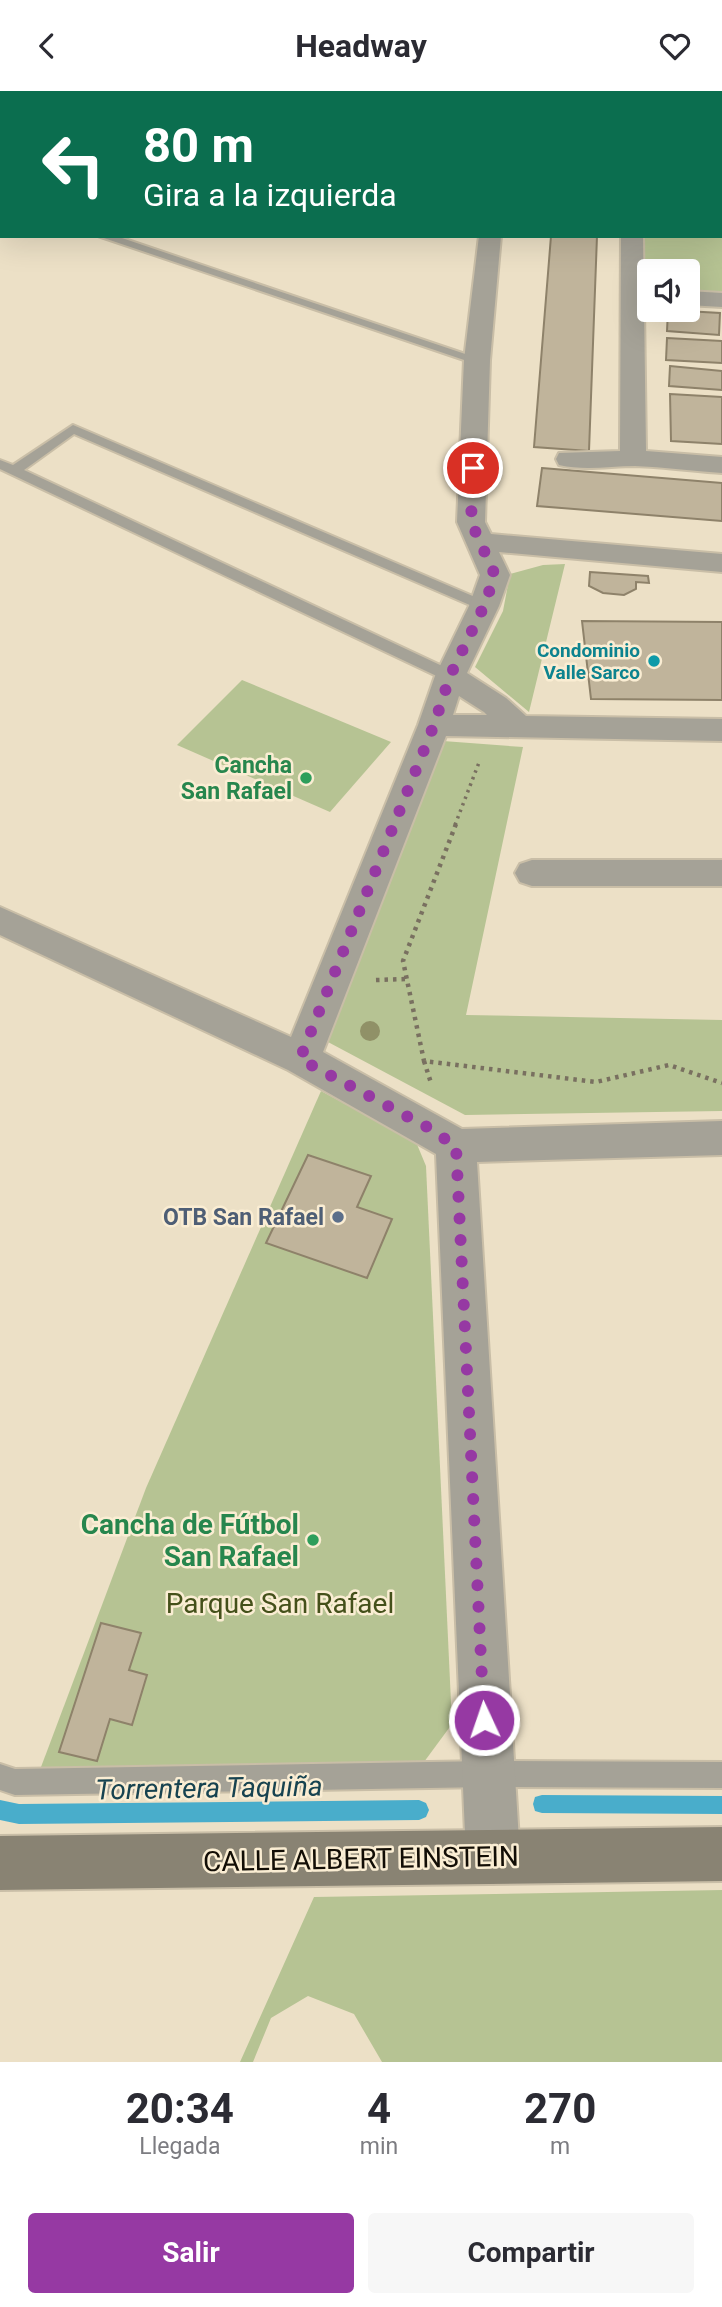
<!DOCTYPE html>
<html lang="es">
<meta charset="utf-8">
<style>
:root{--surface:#fff;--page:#f7f7f7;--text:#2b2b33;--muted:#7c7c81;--accent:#9639a3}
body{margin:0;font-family:Roboto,sans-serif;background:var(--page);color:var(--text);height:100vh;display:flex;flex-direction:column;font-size:26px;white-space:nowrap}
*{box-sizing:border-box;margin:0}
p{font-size:23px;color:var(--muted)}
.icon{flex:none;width:38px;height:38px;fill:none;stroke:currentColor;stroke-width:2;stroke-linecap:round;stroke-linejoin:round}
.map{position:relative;height:1971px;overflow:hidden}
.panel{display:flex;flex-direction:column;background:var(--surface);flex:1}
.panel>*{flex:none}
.guide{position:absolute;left:0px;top:0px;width:723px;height:147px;box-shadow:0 7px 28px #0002;background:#0b6e4f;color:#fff;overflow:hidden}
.controls{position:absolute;left:637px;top:168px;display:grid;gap:14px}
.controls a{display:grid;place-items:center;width:63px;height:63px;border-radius:7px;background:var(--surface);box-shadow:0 7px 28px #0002;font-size:35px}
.pin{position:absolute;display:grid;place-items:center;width:60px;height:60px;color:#fff;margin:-30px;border:4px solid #fff;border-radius:50%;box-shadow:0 2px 7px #0007}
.me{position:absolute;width:77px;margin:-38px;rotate:357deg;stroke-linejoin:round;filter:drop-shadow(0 0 5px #0008)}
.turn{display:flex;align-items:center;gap:24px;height:147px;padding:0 28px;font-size:32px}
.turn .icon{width:91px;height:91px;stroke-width:2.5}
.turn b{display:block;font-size:49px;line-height:60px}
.eta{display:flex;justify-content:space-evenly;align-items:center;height:119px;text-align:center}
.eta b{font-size:42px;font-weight:700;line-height:49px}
.cta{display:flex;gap:14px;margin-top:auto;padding:14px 28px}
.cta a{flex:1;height:80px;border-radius:7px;background:var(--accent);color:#fff;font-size:28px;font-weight:700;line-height:80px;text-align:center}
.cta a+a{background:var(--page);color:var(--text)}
header{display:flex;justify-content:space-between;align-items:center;height:91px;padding:0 28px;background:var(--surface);font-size:32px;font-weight:700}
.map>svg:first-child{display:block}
.green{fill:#b6c393}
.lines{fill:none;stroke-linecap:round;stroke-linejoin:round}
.stream{fill:#49adcb;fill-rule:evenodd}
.building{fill:#c0b49b;stroke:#8e826a;stroke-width:2}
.lane-casing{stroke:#c9bea7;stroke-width:4}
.street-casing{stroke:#c9bea7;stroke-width:4}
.secondary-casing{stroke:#c9bea7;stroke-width:4}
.path-far1{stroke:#797060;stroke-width:3.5;stroke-dasharray:2.5 4.5;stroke-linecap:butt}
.path{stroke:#797060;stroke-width:4.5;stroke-dasharray:3.5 5;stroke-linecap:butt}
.lane{fill:#a5a297;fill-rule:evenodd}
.street{fill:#a5a297;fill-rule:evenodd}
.secondary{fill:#898373;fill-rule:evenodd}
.tree{fill:#909167}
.route{stroke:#9639a3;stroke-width:12;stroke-dasharray:0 21.6}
.culture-dot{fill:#0f9aa8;stroke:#faedd3;stroke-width:2.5}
.leisure-dot{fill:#2e9e5b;stroke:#faedd3;stroke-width:2.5}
.service-dot{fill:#5c6f8a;stroke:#faedd3;stroke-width:2.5}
.labels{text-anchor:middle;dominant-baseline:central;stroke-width:5;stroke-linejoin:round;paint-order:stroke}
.far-culture-label{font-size:19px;font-weight:bold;fill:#0d838f;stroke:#faedd3;text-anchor:end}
.leisure-label{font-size:23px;font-weight:bold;fill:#27864d;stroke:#faedd3;text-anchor:end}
.service-label{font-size:23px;font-weight:bold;fill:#4e5e75;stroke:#faedd3;text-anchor:end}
.near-leisure-label{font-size:28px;font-weight:bold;fill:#27864d;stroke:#faedd3;text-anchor:end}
.near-park-label{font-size:28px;fill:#44501a;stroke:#faedd3}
.near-water-label{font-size:28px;font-style:italic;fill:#174350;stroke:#faedd3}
.near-street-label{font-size:28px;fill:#120d05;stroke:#faedd3}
</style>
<header><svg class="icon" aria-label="back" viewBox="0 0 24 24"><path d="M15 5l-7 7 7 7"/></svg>Headway<svg class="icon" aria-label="heart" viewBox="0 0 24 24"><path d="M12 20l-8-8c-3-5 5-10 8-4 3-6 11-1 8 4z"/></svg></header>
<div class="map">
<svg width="722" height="1971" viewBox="0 0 722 1971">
<rect width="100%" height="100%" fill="#ece0c6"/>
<g class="green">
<polygon points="722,99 722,202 688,199 688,180 649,180 649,190 644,187 642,145 721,145"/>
<polygon points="565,473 529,621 475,576 503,520 510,483 543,474"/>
<polygon points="242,589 391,651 330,721 177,654"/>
<polygon points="443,650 523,656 466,924 722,929 722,1020 465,1024 328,951"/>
<polygon points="321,1000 416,1051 426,1075 452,1633 424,1671 35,1692 146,1397"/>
<polygon points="722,1799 722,1971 382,1971 354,1923 308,1905 271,1927 253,1971 240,1971 314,1806"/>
</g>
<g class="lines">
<g class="stream">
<polygon points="542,1704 722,1705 722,1723 542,1722 535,1720 533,1713 535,1706"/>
<polygon points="0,1709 19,1713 419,1709 426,1712 429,1719 426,1726 419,1729 19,1733 0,1729"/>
</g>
</g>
<g class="building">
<polygon points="551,145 597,145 589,360 534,356"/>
<polygon points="668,219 720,222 719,244 667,240"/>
<polygon points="667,247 722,250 722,272 666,269"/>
<polygon points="670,275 722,280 722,299 669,295"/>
<polygon points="670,303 722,306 722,353 671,350"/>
<polygon points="542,377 722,392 722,430 537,415"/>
<polygon points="590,481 648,485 649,492 636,491 636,498 624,504 603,502 589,495"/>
<polygon points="582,530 722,531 722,609 591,608"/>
<polygon points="308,1064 371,1085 357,1116 392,1128 367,1187 266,1152"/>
<polygon points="101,1532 141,1542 129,1579 147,1584 132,1634 110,1628 97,1670 59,1661"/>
</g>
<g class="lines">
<g class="lane-casing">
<g id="lane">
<polygon points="98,145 116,145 483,269 481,272 473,272"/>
<polygon points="73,334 489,512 491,515 489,518 479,518 74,343 24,379 455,581 458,585 455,589 445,589 0,378 0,369 13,374"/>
<polygon points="487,1670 722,1671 722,1697 487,1696 15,1704 0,1699 0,1673 15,1678"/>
</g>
</g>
<g class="street-casing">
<g id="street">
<polygon points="554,0 574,0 553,2"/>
<polygon points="688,0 708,0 687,2"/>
<polygon points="721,86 722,87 722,101 721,100"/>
<path d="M 479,145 L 501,145 L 490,269 L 485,431 L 491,443 L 722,463 L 722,481 L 499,461 L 510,484 L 499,515 L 467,582 L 506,607 L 526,625 L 722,628 L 722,650 L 446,645 L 323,961 L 462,1038 L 722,1030 L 722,1064 L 477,1071 L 520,1766 L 512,1785 L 493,1793 L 474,1785 L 466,1766 L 436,1063 L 288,979 L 0,844 L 0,816 L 291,946 L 418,634 L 435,585 L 469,515 L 480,484 L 457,431 L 464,269 ZM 459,605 L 484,621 L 487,624 L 453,624 Z"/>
<path d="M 621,145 L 643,145 L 646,360 L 722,366 L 722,382 C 693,380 664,376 635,375 C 610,375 585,380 559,374 L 556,368 L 559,362 L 620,360 Z"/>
<polygon points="688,200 722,202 722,216 688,214"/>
<polygon points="532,769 722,769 722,795 532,795 520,791 515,782 520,773"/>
</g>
</g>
<g class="secondary-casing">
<g id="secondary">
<polygon points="120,0 141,0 119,2"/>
<polygon points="2,102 2,116 0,117 0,103"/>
<polygon points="722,1736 722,1790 0,1799 0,1745"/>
</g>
</g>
<polyline class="path-far1" points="455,734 480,669"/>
<g class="path">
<polyline points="456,733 403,870 424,970 596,991 669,974 722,992"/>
<polyline points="376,889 406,888"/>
<polyline points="424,970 431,992"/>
</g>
<use href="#lane" class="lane"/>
<use href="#street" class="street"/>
<use href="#secondary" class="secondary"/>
</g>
<circle class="tree" cx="370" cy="940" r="10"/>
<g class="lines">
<polyline class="route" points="473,377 471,431 495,484 484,515 450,585 434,634 300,968 427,1036 456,1055 484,1629"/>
</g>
<circle class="culture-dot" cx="654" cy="570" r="7"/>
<g class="leisure-dot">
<circle cx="306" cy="687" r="7"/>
<circle cx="313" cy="1449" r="7"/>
</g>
<circle class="service-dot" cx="338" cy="1126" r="7"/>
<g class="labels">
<g class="far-culture-label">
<text x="640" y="559">Condominio<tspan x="640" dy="22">Valle Sarco</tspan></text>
</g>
<g class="leisure-label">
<text x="292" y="674">Cancha<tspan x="292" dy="26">San Rafael</tspan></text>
</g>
<g class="service-label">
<text x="324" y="1126">OTB San Rafael</text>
</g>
<g class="near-leisure-label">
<text x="299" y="1433">Cancha de Fútbol<tspan x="299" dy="32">San Rafael</tspan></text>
</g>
<g class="near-park-label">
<text x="280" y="1512">Parque San Rafael</text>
</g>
<g class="near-water-label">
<text transform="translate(209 1697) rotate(-1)">Torrentera Taquiña</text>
</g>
<g class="near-street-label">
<text transform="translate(361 1768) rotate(-1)">CALLE ALBERT EINSTEIN</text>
</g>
</g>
</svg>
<div class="controls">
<a><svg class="icon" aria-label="sound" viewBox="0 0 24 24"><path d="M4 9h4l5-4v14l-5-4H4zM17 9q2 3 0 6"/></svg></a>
</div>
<div class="pin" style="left:473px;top:377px;background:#d93025"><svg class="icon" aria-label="arrive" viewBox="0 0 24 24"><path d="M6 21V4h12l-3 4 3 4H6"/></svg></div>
<svg class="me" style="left:484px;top:1629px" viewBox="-20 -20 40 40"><circle r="17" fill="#9639a3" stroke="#fff" stroke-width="3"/><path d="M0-11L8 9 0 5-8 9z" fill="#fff"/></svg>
<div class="guide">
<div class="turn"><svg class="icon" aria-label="left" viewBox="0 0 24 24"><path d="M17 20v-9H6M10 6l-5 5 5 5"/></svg><div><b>80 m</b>Gira a la izquierda</div></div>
</div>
</div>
<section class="panel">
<div class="eta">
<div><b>20:34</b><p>Llegada</p></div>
<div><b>4</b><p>min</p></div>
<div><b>270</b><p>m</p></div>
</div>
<div class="cta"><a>Salir</a><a>Compartir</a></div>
</section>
